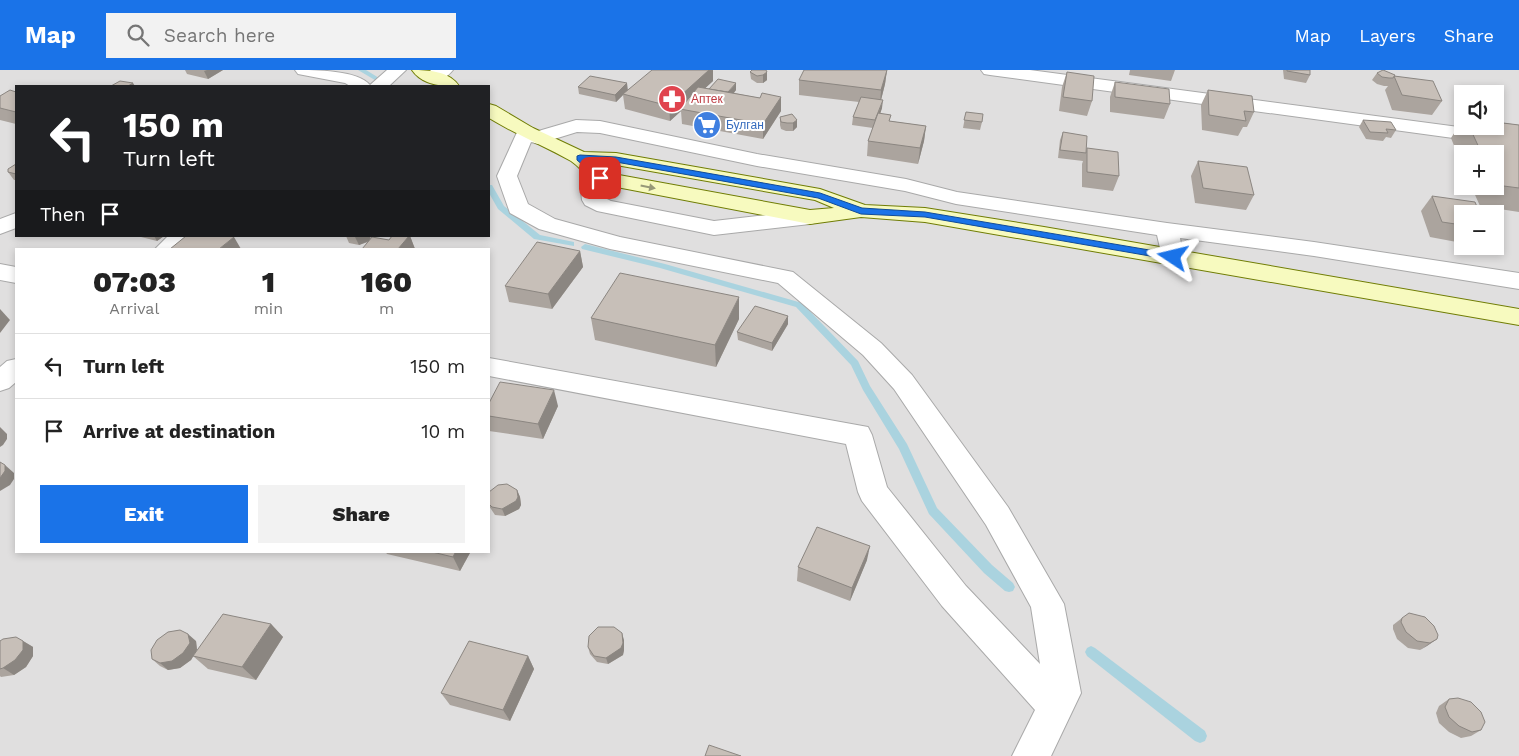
<!DOCTYPE html>
<meta charset="utf-8">
<style>
:root{--surface:#fff;--page:#f2f2f2;--text:#222;--muted:#767676;--line:#e0e0e0;--accent:#1a73e8}
body{margin:0;font-family:"Work Sans",sans-serif;background:var(--page);color:var(--text);height:100vh;display:flex;flex-direction:column;font-size:19px;white-space:nowrap}
*{box-sizing:border-box;margin:0}
p{font-size:16px;color:var(--muted)}
.icon{flex:none;width:28px;height:28px;fill:none;stroke:currentColor;stroke-width:2;stroke-linecap:round;stroke-linejoin:round}
.map{position:relative;flex:1;overflow:hidden}
.details{position:absolute;left:15px;top:178px;width:475px;height:305px;display:flex;flex-direction:column;background:var(--surface);border-radius:0px;box-shadow:0 2px 8px #0003}
.details>*{flex:none}
.top-card{position:absolute;left:15px;top:15px;width:475px;height:152px;border-radius:0px;box-shadow:0 2px 8px #0003;background:#202124;color:#fff;overflow:hidden}
.controls{position:absolute;left:1454px;top:15px;display:grid;gap:10px}
.controls a{display:grid;place-items:center;width:50px;height:50px;border-radius:0px;background:var(--surface);box-shadow:0 2px 8px #0003;font-size:25px}
.pin{position:absolute;display:grid;place-items:center;width:42px;height:42px;color:#fff;margin:-21px;border-radius:10px;box-shadow:0 2px 8px #0006}
.me{position:absolute;width:55px;margin:-28px;rotate:280deg;stroke-linejoin:round;filter:drop-shadow(0 0 4px #0008)}
.turn{display:flex;align-items:center;gap:18px;height:105px;padding:0 25px;font-size:22px}
.turn .icon{width:65px;height:65px;stroke-width:2.5}
.turn b{display:block;font-size:35px;line-height:42px}
.then{display:flex;align-items:center;height:48px;padding:0 25px;background:#0003;gap:10px;font-size:19px}
.eta{display:flex;justify-content:space-evenly;align-items:center;height:85px;text-align:center}
.eta b{font-size:30px;font-weight:800;line-height:35px}
.button{display:flex;gap:10px;margin-top:auto;padding:10px 25px}
.button a{flex:1;height:58px;border-radius:0px;background:var(--accent);color:#fff;font-size:20px;font-weight:800;line-height:58px;text-align:center}
.button a+a{background:var(--page);color:var(--text)}
ul{padding:0;list-style:none}
li{display:flex;align-items:center;gap:15px;height:65px;padding:0 25px;border-top:1px solid var(--line)}
li div{flex:1}
li b{display:block;font-size:19px}
li em{font-style:normal}
header{display:flex;align-items:center;gap:30px;box-sizing:border-box;height:70px;padding:0 25px;background:var(--accent);color:#fff}
header strong{font-size:24px}
nav{display:flex;gap:28px;margin-inline-start:auto;font-size:18px}
.search{width:350px;height:45px;background:var(--page);display:flex;align-items:center;gap:12px;box-sizing:border-box;padding:0 18px;border-radius:0px;color:var(--muted);font-size:19px}
.map>svg:first-child{display:block}
.residential{fill:#e0dfdf;fill-rule:evenodd}
.lines{fill:none;stroke-linecap:round;stroke-linejoin:round}
.stream{fill:#aad3df;fill-rule:evenodd}
.street-casing{stroke:#a9a9a9;stroke-width:2}
.secondary-casing{stroke:#707d05;stroke-width:2}
.street{fill:#fff;fill-rule:evenodd}
.secondary{fill:#f7fabf;fill-rule:evenodd}
.wall{fill:#aba49e}
.shaded-wall{fill:#8b8681}
.building{fill:#c7bfb8;stroke:#8b8681}
.oneway{fill:#979978}
.route{fill:#1a73e8;stroke:#114b97}
.labels{text-anchor:middle;dominant-baseline:central;stroke-width:4;stroke-linejoin:round;paint-order:stroke}
.far-health-label{font-size:12px;fill:#be3a42;stroke:#fff;text-anchor:start}
.far-shop-label{font-size:12px;fill:#366cbe;stroke:#fff;text-anchor:start}
</style>
<header>
<strong>Map</strong>
<div class="search"><svg class="icon" aria-label="search" viewBox="0 0 24 24"><circle cx="10" cy="10" r="6"/><path d="M15 15l6 6"/></svg>Search here</div>
<nav><a>Map</a><a>Layers</a><a>Share</a></nav>
</header>
<div class="map">
<svg width="1519" height="686" viewBox="0 0 1519 686">
<rect width="100%" height="100%" fill="#f2efe9"/>
<path class="residential" d="M 0,0 L 1519,0 L 1519,686 L 0,686 ZM 16,16 L 489,16 L 489,166 L 16,166 ZM 1462,24 L 1495,24 L 1495,56 L 1462,56 ZM 1462,84 L 1495,84 L 1495,116 L 1462,116 ZM 1462,144 L 1495,144 L 1495,176 L 1462,176 ZM 16,179 L 489,179 L 489,481 L 16,481 Z"/>
<g class="lines">
<g class="stream">
<polygon points="358,0 366,0 392,16 385,16"/>
<polygon points="489,115 492,115 504,136 540,165 574,172 574,176 534,169 498,139 489,123"/>
<polygon points="585,174 665,194 802,233 858,291 870,316 907,374 937,438 992,495 1013,513 1015,517 1013,521 1009,522 1005,521 984,503 929,444 899,379 863,320 851,295 796,237 660,198 582,179 581,177"/>
<polygon points="1091,576 1095,578 1205,661 1207,666 1205,671 1200,673 1195,671 1087,586 1085,582 1087,578"/>
</g>
<g class="street-casing">
<g id="street">
<path d="M 295,0 C 316,0 357,0 370,15 L 387,0 L 406,0 L 389,16 L 350,16 L 345,13 L 298,4 Z"/>
<path d="M 431,0 L 453,0 C 447,8 437,12 428,10 L 425,6 Z"/>
<polygon points="981,0 1030,0 1519,65 1519,77 990,5 984,4"/>
<polygon points="576,50 600,51 757,84 906,109 957,122 1167,153 1314,172 1519,203 1519,219 1314,186 1180,168 1182,178 1179,183 1171,185 1163,183 1160,178 1157,165 956,134 905,121 757,96 600,63 577,62 538,74 531,72 517,106 528,134 555,149 620,167 793,202 881,273 912,305 1008,437 1064,534 1081,623 1051,686 1012,686 1035,640 942,536 862,431 858,422 846,374 489,306 489,288 868,357 872,365 887,417 966,516 1040,594 1031,537 986,455 894,319 863,285 778,213 610,179 539,159 510,143 497,106 519,58 526,56 533,58 535,62"/>
<polygon points="601,102 608,104 611,108 603,121 603,127 611,131 714,151 810,140 818,142 821,147 818,152 810,154 714,165 597,141 585,135 582,130 581,121 594,104"/>
<polygon points="16,143 16,158 0,164 0,149"/>
<polygon points="168,166 193,166 180,179 155,179"/>
<polygon points="0,194 16,197 16,213 0,210"/>
<polygon points="16,289 16,312 9,318 0,321 0,297 7,291"/>
</g>
</g>
<g class="secondary-casing">
<g id="secondary">
<path d="M 412,0 C 429,0 449,1 459,16 C 443,17 422,15 412,0 Z"/>
<path d="M 489,34 L 496,36 L 533,58 L 584,82 L 616,83 L 820,119 L 865,135 L 925,138 L 1044,157 L 1519,239 L 1519,255 L 925,152 L 861,147 L 810,154 L 601,114 C 588,111 582,98 571,91 C 544,76 515,64 489,48 ZM 599,95 L 616,95 L 815,130 L 834,138 L 810,140 L 608,103 Z"/>
</g>
</g>
<use href="#street" class="street"/>
<use href="#secondary" class="secondary"/>
</g>
<g class="wall">
<polygon points="185,0 223,0 208,9 187,4"/>
<polygon points="887,0 885,14 881,30 882,38 880,44 890,51 926,56 924,71 918,94 867,86 868,71 873,58 852,55 853,47 859,32 799,25 799,10"/>
<polygon points="1130,0 1175,0 1171,11 1129,5"/>
<polygon points="1283,0 1310,0 1310,5 1306,13 1284,9"/>
<polygon points="750,2 767,2 767,10 763,13 757,13 751,9"/>
<polygon points="1067,2 1092,31 1087,46 1059,41 1062,17"/>
<polygon points="1377,3 1395,6 1442,31 1432,45 1392,40 1385,20 1388,16 1384,16 1377,14 1372,10"/>
<polygon points="713,11 705,18 736,20 734,23 760,28 781,27 781,41 763,69 682,54 681,41 670,51 625,39 623,25 616,32 579,24 578,17 628,20"/>
<polygon points="1115,12 1170,34 1164,49 1110,42 1110,27"/>
<polygon points="1208,20 1254,42 1247,57 1243,57 1238,66 1202,60 1201,35"/>
<polygon points="16,22 16,54 0,50 0,26"/>
<polygon points="966,42 982,52 980,60 963,58"/>
<polygon points="780,47 797,50 797,57 793,61 786,61 781,59 780,55"/>
<polygon points="1495,48 1501,48 1498,52 1519,55 1519,142 1480,136 1471,116 1495,116 1495,84 1462,84 1462,96 1451,68 1462,51 1462,56 1495,56"/>
<polygon points="1363,50 1396,60 1391,68 1386,67 1383,71 1366,69 1359,57"/>
<polygon points="1063,62 1086,82 1087,78 1119,106 1113,121 1082,117 1082,94 1083,91 1058,88 1060,70"/>
<polygon points="1198,91 1254,125 1246,140 1195,133 1191,106"/>
<polygon points="16,94 16,110 14,110 8,102"/>
<polygon points="1432,126 1462,144 1462,173 1430,167 1421,141"/>
<polygon points="137,166 164,166 157,171"/>
<polygon points="346,166 371,166 370,169 389,170 392,166 410,166 415,179 368,172 359,175 349,173"/>
<polygon points="580,181 583,197 552,239 509,232 505,216"/>
<polygon points="788,246 788,254 772,281 738,270 737,262"/>
<polygon points="591,248 739,249 716,297 595,270"/>
<polygon points="489,333 558,336 543,369 489,361"/>
<polygon points="517,420 520,427 521,435 519,439 505,446 495,445 489,436 489,422"/>
<polygon points="385,481 471,481 460,501 387,484"/>
<polygon points="867,490 850,531 797,511 798,497"/>
<polygon points="1402,548 1437,569 1420,580 1408,578 1397,569 1393,559 1393,555"/>
<polygon points="271,554 283,567 256,610 208,599 193,586"/>
<polygon points="624,570 624,580 623,585 608,594 597,592 590,584 588,577"/>
<polygon points="0,571 23,571 33,577 33,586 26,597 14,605 1,607 0,606"/>
<polygon points="196,571 197,580 191,590 180,598 168,600 160,596 152,589"/>
<polygon points="528,586 534,599 510,651 450,635 441,623"/>
<polygon points="1449,629 1481,660 1471,666 1461,668 1449,662 1439,653 1436,643 1439,636"/>
</g>
<g class="shaded-wall">
<polygon points="207,0 223,0 208,9 204,1"/>
<polygon points="703,0 713,0 713,11 683,39 680,39 681,41 670,51 669,36"/>
<polygon points="887,0 885,14 880,34 881,20"/>
<polygon points="767,2 767,10 763,13 763,5"/>
<polygon points="133,13 135,16 128,16"/>
<polygon points="627,13 628,21 623,24 623,25 616,32 615,25"/>
<polygon points="736,13 736,20 724,35 724,27"/>
<polygon points="781,27 781,41 763,69 763,54"/>
<polygon points="883,30 882,38 875,58 876,50"/>
<polygon points="797,50 797,57 793,61 793,53"/>
<polygon points="926,56 924,71 918,94 920,78"/>
<polygon points="154,166 164,166 157,171"/>
<polygon points="357,166 371,166 369,171 359,175 355,167"/>
<polygon points="409,166 410,166 415,179 398,179"/>
<polygon points="234,167 241,179 219,179"/>
<polygon points="580,181 583,197 552,239 548,224"/>
<polygon points="739,227 739,249 716,297 715,275"/>
<polygon points="0,239 10,250 0,263"/>
<polygon points="788,246 788,254 772,281 772,273"/>
<polygon points="554,320 558,336 543,369 538,354"/>
<polygon points="0,357 7,364 7,369 3,375 0,377"/>
<polygon points="5,395 14,403 14,409 10,415 0,421 0,408"/>
<polygon points="517,420 520,427 521,435 519,439 505,446 502,439"/>
<polygon points="870,476 867,490 850,531 852,518"/>
<polygon points="456,481 471,481 460,501 453,487"/>
<polygon points="271,554 283,567 256,610 242,597"/>
<polygon points="622,563 624,570 624,580 623,585 608,594 606,588"/>
<polygon points="188,564 196,571 197,580 191,590 180,598 168,600 160,593"/>
<polygon points="1437,569 1427,576 1420,580 1430,573"/>
<polygon points="23,571 33,577 33,586 26,597 14,605 3,598"/>
<polygon points="528,586 534,599 510,651 503,640"/>
</g>
<g class="building">
<polygon points="652,0 709,0 669,36 623,24"/>
<polygon points="752,0 766,0 767,2 763,5 757,6 750,2"/>
<polygon points="804,0 887,0 881,20 799,10"/>
<polygon points="1287,0 1310,0 1310,5 1287,1"/>
<polygon points="1383,0 1395,5 1393,8 1389,8 1382,7 1377,3"/>
<polygon points="1067,2 1094,6 1092,31 1063,27"/>
<polygon points="590,6 627,13 615,25 578,17"/>
<polygon points="1394,6 1433,11 1442,31 1402,25"/>
<polygon points="718,9 736,13 728,22 709,19"/>
<polygon points="120,11 133,13 128,16 111,16"/>
<polygon points="1115,12 1169,19 1170,34 1115,27"/>
<polygon points="698,17 760,28 762,23 781,27 763,54 680,39"/>
<polygon points="10,20 16,22 16,42 0,38 0,26"/>
<polygon points="1208,20 1252,26 1254,42 1244,41 1246,51 1209,45"/>
<polygon points="861,27 883,30 875,50 853,47"/>
<polygon points="1495,36 1496,37 1501,48 1495,48"/>
<polygon points="966,42 983,44 982,52 964,50"/>
<polygon points="878,43 891,45 889,51 926,56 920,78 868,71"/>
<polygon points="792,44 797,50 793,53 787,53 781,52 780,47"/>
<polygon points="1363,50 1391,52 1396,60 1386,59 1388,63 1370,62"/>
<polygon points="1495,52 1519,55 1519,118 1496,115 1495,112 1495,84 1482,84 1469,56 1495,56"/>
<polygon points="1063,62 1087,66 1086,83 1060,80"/>
<polygon points="1087,78 1118,82 1119,106 1087,102"/>
<polygon points="1198,91 1247,97 1254,125 1203,118"/>
<polygon points="16,94 16,104 8,102 8,99"/>
<polygon points="1432,126 1475,132 1480,144 1462,144 1462,155 1442,152"/>
<polygon points="186,166 233,166 234,167 219,179 170,179"/>
<polygon points="392,166 409,166 398,179 362,179 372,167 389,170"/>
<polygon points="537,172 580,181 548,224 505,216"/>
<polygon points="620,203 739,227 715,275 591,248"/>
<polygon points="755,236 788,246 772,273 737,262"/>
<polygon points="500,312 554,320 538,354 489,346 489,333"/>
<polygon points="0,392 5,395 5,401 0,408"/>
<polygon points="507,414 517,420 518,427 516,431 502,439 492,437 489,434 489,422 498,415"/>
<polygon points="817,457 870,476 852,518 798,497"/>
<polygon points="428,481 456,481 453,487"/>
<polygon points="1409,543 1425,547 1434,556 1438,565 1437,569 1430,573 1417,571 1406,562 1401,552 1402,548"/>
<polygon points="223,544 271,554 242,597 193,586"/>
<polygon points="598,557 614,557 622,563 623,573 621,578 606,588 594,586 588,577 589,566"/>
<polygon points="180,560 188,564 190,573 183,583 172,591 160,593 152,589 151,580 157,570 168,562"/>
<polygon points="16,567 23,571 23,580 15,590 3,598 0,599 0,571 3,569"/>
<polygon points="469,571 528,586 503,640 441,623"/>
<polygon points="1458,628 1471,632 1481,642 1485,652 1481,660 1472,662 1459,656 1449,647 1445,637 1449,629"/>
<polygon points="709,675 741,686 705,686"/>
</g>
<defs><path id="oneway-solid" d="M-6-.8H1V-3.2L6.5 0L1 3.2V.8H-6Z" transform="scale(1.25)"/></defs>
<use class="oneway" href="#oneway-solid" transform="translate(648 117) rotate(11)"/>
<polygon class="route" points="580,85 616,87 820,123 862,138 925,142 1173,184 1178,187 1173,190 925,147 861,144 818,128 616,92 587,91 605,108 600,110 577,90 577,86"/>
<defs>
<g id="pharmacy-disc" transform="scale(1.4375)"><circle r="9.5" fill="#e0444e" stroke="#fff"/><path d="M-2-6h4v4h4v4h-4v4h-4v-4h-4v-4h4Z" fill="#fff"/></g>
<g id="supermarket-disc" transform="scale(1.4375)"><circle r="9.5" fill="#3f7fe0" stroke="#fff"/><path d="M-6-5.5h2.5l.6 2H6L4.5 2H-2.5L-4.4-4H-6ZM-1.5 3.2a1.3 1.3 0 1 0 .1 0ZM3 3.2a1.3 1.3 0 1 0 .1 0Z" fill="#fff"/></g>
</defs>
<g fill-rule="evenodd">
<use href="#pharmacy-disc" x="672" y="29"/>
<use href="#supermarket-disc" x="707" y="55"/>
</g>
<g class="labels">
<g class="far-health-label">
<text x="691" y="29">Аптек</text>
</g>
<g class="far-shop-label">
<text x="726" y="55">Булган</text>
</g>
</g>
</svg>
<div class="controls">
<a><svg class="icon" aria-label="sound" viewBox="0 0 24 24"><path d="M4 9h4l5-4v14l-5-4H4zM17 9q2 3 0 6"/></svg></a>
<a>+</a>
<a>−</a>
</div>
<div class="pin" style="left:600px;top:108px;background:#d93025"><svg class="icon" aria-label="arrive" viewBox="0 0 24 24"><path d="M6 21V4h12l-3 4 3 4H6"/></svg></div>
<svg class="me" style="left:1173px;top:187px" viewBox="-20 -20 40 40"><path d="M0-17L14 15 0 8-14 15z" fill="#1a73e8" stroke="#fff" stroke-width="4"/></svg>
<div class="top-card">
<div class="turn"><svg class="icon" aria-label="left" viewBox="0 0 24 24"><path d="M17 20v-9H6M10 6l-5 5 5 5"/></svg><div><b>150 m</b>Turn left</div></div>
<div class="then">Then<svg class="icon" aria-label="arrive" viewBox="0 0 24 24"><path d="M6 21V4h12l-3 4 3 4H6"/></svg></div>
</div>
<section class="details">
<div class="eta">
<div><b>07:03</b><p>Arrival</p></div>
<div><b>1</b><p>min</p></div>
<div><b>160</b><p>m</p></div>
</div>
<ul>
<li><svg class="icon" aria-label="left" viewBox="0 0 24 24"><path d="M17 20v-9H6M10 6l-5 5 5 5"/></svg><div><b>Turn left</b></div><em>150 m</em></li>
<li><svg class="icon" aria-label="arrive" viewBox="0 0 24 24"><path d="M6 21V4h12l-3 4 3 4H6"/></svg><div><b>Arrive at destination</b></div><em>10 m</em></li>
</ul>
<div class="button"><a>Exit</a><a>Share</a></div>
</section>
</div>
